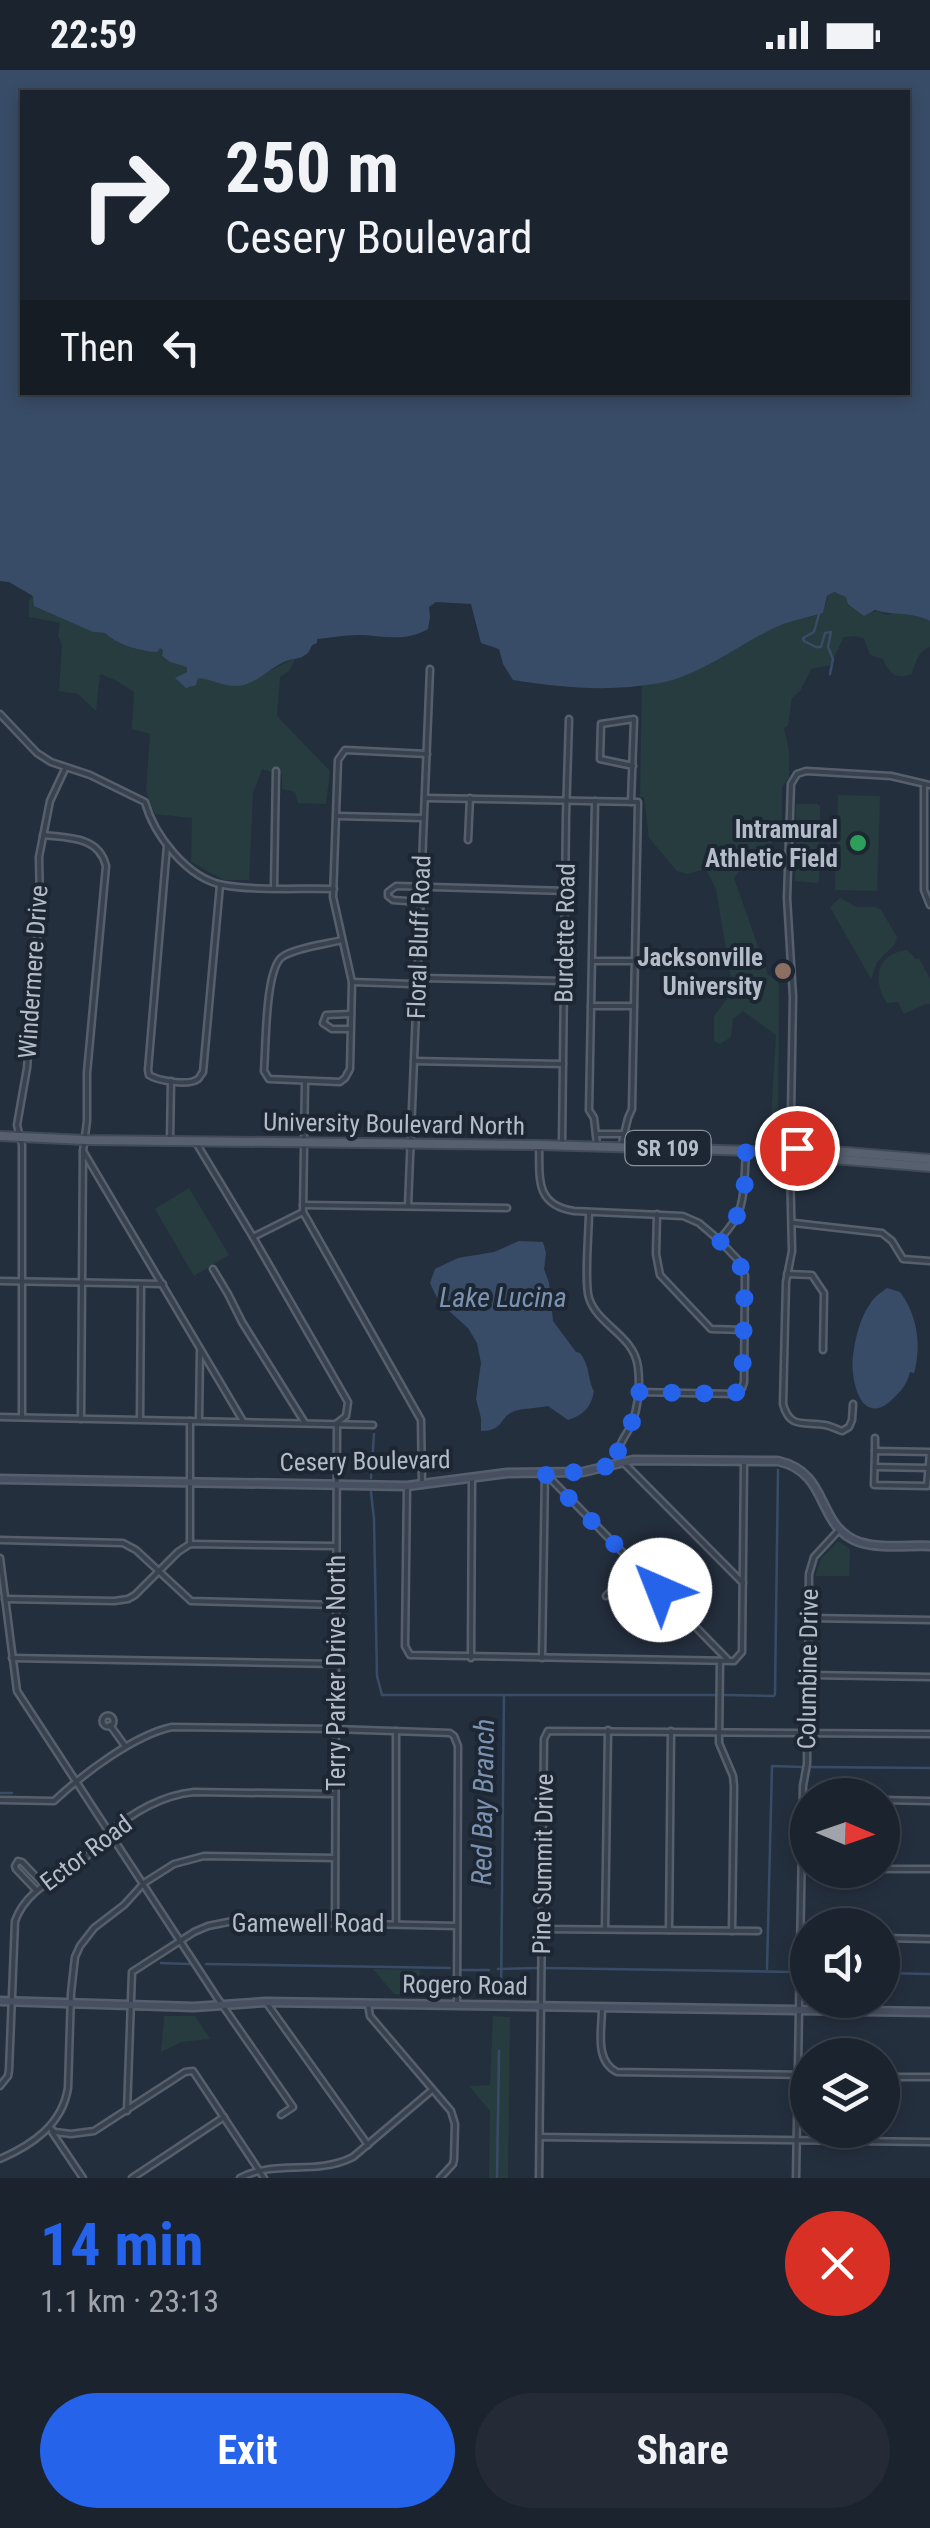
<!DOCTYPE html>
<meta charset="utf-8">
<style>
:root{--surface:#1b232e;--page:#242b36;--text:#f1f3f6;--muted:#a0a4aa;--line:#39404a;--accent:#2563eb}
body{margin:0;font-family:"Roboto Condensed",sans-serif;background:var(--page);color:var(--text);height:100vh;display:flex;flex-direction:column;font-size:38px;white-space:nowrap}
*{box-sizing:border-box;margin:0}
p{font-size:32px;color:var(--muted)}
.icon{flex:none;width:55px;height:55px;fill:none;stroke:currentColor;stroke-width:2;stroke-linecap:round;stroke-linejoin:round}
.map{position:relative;height:2108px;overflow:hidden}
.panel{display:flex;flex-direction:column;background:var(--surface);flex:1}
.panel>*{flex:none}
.top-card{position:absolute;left:20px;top:20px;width:890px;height:305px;border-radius:0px;box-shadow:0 5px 15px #0003,0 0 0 2px var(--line);background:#1b232e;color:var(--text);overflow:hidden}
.needle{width:65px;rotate:92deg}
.fabs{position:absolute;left:790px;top:1708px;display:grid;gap:20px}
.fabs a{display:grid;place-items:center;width:110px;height:110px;border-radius:50%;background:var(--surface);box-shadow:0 5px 15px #0003,0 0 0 2px var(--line);font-size:50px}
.pin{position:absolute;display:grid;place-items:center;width:85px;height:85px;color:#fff;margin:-42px;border:5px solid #fff;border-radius:50%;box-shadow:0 2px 10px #0007}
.me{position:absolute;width:110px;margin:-55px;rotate:316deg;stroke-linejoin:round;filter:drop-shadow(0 0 8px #0008)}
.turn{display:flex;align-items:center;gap:35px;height:210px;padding:0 40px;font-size:45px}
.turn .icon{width:130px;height:130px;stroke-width:2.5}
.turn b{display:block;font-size:70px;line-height:85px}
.then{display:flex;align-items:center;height:95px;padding:0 40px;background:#0003;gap:20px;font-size:38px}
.round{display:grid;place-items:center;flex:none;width:105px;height:105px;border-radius:52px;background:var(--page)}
.head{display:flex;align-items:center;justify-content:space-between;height:170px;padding:0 40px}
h1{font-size:60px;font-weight:700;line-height:75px;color:var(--accent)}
.cta{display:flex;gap:20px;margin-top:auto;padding:20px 40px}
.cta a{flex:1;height:115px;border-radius:60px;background:var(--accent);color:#fff;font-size:40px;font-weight:700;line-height:115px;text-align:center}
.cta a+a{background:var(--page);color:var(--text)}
.status{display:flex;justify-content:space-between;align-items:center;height:70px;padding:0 50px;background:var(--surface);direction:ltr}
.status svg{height:28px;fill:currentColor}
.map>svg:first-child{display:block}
.green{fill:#263c3f}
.water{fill:#394c67;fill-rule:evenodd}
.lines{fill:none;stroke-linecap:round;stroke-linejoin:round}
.stream{stroke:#394c67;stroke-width:2.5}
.minor-casing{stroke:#565f6c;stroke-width:9}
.secondary-casing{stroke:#565f6c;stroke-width:11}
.primary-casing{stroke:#414a57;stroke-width:12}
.minor{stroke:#38414e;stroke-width:4}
.secondary{stroke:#465061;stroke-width:6}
.primary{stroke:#56606e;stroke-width:8}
.route{stroke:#2563eb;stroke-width:18;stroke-dasharray:0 32.4}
.leisure-dot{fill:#2e9e5b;stroke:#1d2633;stroke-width:4}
.education-dot{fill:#8d6e63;stroke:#1d2633;stroke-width:4}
.labels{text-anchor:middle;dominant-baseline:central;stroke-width:8;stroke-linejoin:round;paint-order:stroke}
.shield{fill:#1d2633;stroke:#878f9c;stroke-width:2.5}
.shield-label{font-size:22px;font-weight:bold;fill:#b4bcc9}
.poi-label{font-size:25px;font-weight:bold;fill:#b4bcc9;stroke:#1d2633;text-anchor:end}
.street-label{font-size:25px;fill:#b4bcc9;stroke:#1d2633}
.water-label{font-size:28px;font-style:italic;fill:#7c92b1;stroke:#1d2633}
</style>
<div class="status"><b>22:59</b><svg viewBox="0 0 49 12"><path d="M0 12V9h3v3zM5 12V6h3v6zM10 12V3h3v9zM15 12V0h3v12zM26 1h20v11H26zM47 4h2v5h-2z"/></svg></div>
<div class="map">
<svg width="930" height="2108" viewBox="0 0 930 2108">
<rect width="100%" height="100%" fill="#242f3e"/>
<g class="green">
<path d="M 834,522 L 847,527 L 848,534 L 868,543 L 877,541 L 887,545 C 902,539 917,545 930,551 L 930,577 C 918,581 915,593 912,604 C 896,610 889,604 883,589 L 870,585 L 864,569 L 856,566 L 844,567 L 830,595 L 811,599 L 800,621 L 792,628 L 788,656 L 784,658 L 789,681 L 789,708 L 782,717 L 782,761 L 770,775 L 748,789 L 734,808 L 768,905 L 779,911 L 778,1067 L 774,1070 L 770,1064 L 776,965 L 743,941 L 733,949 L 731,967 L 720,974 L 714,971 L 714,946 L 733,921 L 716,819 L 706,799 L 687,804 L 677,801 L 649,768 L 644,727 L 640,727 L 642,614 C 690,611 729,580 771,559 C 787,551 806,549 823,543 L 828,526 Z"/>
<path d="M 33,526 L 93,562 L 105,563 C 118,576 143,584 160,578 L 163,580 L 162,586 L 170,592 L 188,597 L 187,602 C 206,612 245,609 266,602 C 276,599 284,592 295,589 L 289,601 L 280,607 L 277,646 L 330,701 L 326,734 L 298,733 L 295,722 L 282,719 L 282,705 L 262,699 L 253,723 L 249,810 L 224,810 L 191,792 L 192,748 L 155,744 L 146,722 L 150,664 L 132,659 L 134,622 L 117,611 L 100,604 L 96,641 L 78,624 L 59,621 L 62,575 L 58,566 L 60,553 L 29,547 L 29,530 Z"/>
<polygon points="838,725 880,726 877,821 835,820"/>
<polygon points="797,734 817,734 820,736 820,768 818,776 820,778 819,811 817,813 795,811 795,779 797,771 795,768 796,736"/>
<polygon points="840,828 856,837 875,837 881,840 897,867 895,874 877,892 871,909 830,837"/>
<path d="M 907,880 L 916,889 L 919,888 L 930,909 L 930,934 L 925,934 L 904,944 L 898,932 L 887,933 C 872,909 876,884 907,880 Z"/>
<polygon points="189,1118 229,1185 194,1206 155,1139"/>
<polygon points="838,1471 850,1479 849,1506 815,1506 821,1489"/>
<polygon points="373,1899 420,1900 419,1925 394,1924"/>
<polygon points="164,1946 195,1946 210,1969 181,1972 161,1982"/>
<polygon points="493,1946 510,1947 508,2108 489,2108 490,2041 469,2016 490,2015"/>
</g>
<g class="water">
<path d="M 0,0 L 930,0 L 930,551 C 911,541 893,546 875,540 L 864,546 L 848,534 L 846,527 L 834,522 L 827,526 L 823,543 C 806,548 788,551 772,559 C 737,576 699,606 660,613 C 609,622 564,618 513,610 L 503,594 L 499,579 L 481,573 L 471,534 L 436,532 L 429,537 L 430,547 L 428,559 C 404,573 382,565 357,565 C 344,565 330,568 317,569 L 317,573 L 312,575 C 309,582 309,583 302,587 C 297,589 291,589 286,591 C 269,598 256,615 237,616 C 222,616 212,609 198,608 L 196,615 L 186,618 L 175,608 L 187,602 L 187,597 L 170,592 L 162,586 L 163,580 L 160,578 L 157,582 C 140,581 117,575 105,563 L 93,562 L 34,536 L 33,526 L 9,512 L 0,511 ZM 908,22 L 908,322 L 22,322 L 22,22 Z"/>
<path d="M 519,1171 L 543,1172 L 546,1183 L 544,1199 L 549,1213 L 553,1251 L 576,1282 L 580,1283 C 591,1298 587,1309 594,1321 C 591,1337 584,1345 568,1350 L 548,1336 C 538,1338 524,1338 515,1341 C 499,1346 505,1361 481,1361 L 481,1348 L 476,1329 L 481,1293 L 477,1273 L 468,1258 L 439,1232 L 430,1213 L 435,1199 L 458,1188 L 494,1182 Z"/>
<path d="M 887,1218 L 900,1222 C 917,1244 922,1276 914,1303 L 910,1302 C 907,1315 898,1325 888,1333 C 859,1355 850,1305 853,1286 C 855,1269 860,1248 870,1234 C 874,1227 880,1223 887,1218 Z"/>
</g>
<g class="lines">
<g class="stream">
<polyline points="819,544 814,562 803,568 804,571 816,577 821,577 825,563 831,562 828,577 833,589 830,604"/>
<polyline points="371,1408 374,1364"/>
<polyline points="371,1422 374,1449 377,1606 382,1625 504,1625 501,1925"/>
<polyline points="506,1625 715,1625"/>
<polyline points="725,1625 774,1626 775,1624 778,1400"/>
<polyline points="812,1697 930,1698"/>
<polyline points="0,1723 12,1723"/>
<polyline points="161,1893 189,1894"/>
<polyline points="206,1894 450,1898"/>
<polyline points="546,1898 795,1902"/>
<polyline points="498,1899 538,1898"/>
<polyline points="767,1899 772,1696 803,1697"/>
<polyline points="461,1900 489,1900"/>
<polyline points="803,1902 808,1902"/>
<polyline points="882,1903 930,1904"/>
<polyline points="497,2108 499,1981"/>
</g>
<g class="minor-casing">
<g id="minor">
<path d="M 0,644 L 37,683 L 51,692 L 90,705 L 145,732 C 154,765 187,808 223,815 C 256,821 299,818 334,819"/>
<polyline points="924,716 924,820 930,835"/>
<polyline points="425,728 638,732 632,1039 628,1048 621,1077"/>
<polyline points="595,731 589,1040 594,1048 597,1075"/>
<polyline points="631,732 634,649 601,654 600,689 633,696"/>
<polyline points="337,746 423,748"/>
<path d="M 43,765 C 68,768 99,766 106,796 L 87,1003 L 87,1051 L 83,1081 L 243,1351"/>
<polyline points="468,770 470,728"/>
<path d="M 167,776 L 148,1000 L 149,1005 C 158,1011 189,1016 198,1009 C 200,1007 201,1004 203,1002 L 220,815"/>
<polyline points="274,816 276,701"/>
<polyline points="420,832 393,830 388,826 388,822 396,816 566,821"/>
<path d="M 342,870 C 327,874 294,878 282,887 C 265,900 266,977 264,1001 L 269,1009 L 340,1012 L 345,1008 L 350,999 L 352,912 L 333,827 L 338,690 L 345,680 L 427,684"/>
<polyline points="594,891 635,891"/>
<polyline points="352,912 412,914 423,908 564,911"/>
<polyline points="591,936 634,936"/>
<polyline points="350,959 332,959 323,953 326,945 351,944"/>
<polyline points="414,991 563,994"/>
<polyline points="305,1012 303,1142 421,1350 422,1415"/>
<polyline points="596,1064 624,1064"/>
<polyline points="170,1071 171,1011"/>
<polyline points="195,1071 253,1167 348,1332 346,1346 337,1353 335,1853"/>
<path d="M 539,1075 C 540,1107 534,1135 574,1141 L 683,1146 L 699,1153 L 719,1170 L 739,1191 L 745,1206 L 744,1312 L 742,1318 L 734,1324 L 638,1322"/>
<polyline points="562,1075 566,746 569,649"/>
<polyline points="303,1135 507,1138"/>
<polyline points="408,1136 430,599"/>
<path d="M 589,1142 C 589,1161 584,1212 589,1228 C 598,1256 634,1265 638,1297 C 640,1314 638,1335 633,1351 C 628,1364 618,1372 618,1387 L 743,1513"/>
<polyline points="657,1144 656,1184 660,1205 711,1259 745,1260"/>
<polyline points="794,1153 882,1163 892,1171 903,1189 930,1191"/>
<polyline points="253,1167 303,1142"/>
<path d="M 719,1170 C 748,1140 743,1122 746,1082"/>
<polyline points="213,1199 228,1224 242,1252 305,1353"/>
<polyline points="787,1204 812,1205 824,1223 823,1280"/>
<polyline points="0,1211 163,1214"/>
<path d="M 853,1334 L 852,1350 L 849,1357 L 842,1361 C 836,1359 831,1356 825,1355 C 805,1351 790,1360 783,1334 L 786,1212 L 792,1181 L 790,1093 L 786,1073 L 791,1042 L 793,927 L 787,828 L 791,714 L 797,704 L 806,701 L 891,706 L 930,715"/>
<polyline points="0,1347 373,1355"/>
<polyline points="22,1347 22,1075 17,1055 27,998 40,835 39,787 50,731 65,699"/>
<polyline points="81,1349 83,1081"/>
<polyline points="140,1349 141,1214"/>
<polyline points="199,1350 200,1281"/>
<polygon points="875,1381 930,1382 927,1416 874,1415"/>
<polyline points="875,1381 875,1368"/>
<polyline points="875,1397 930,1398"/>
<polyline points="545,1403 727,1589"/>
<polyline points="407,1416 405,1576 410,1585 734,1591 742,1582 744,1391"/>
<polyline points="0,1470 123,1473 136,1480 191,1531 336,1535"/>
<polyline points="190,1474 190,1351"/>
<polyline points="0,1488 17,1621 216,1926 293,2037 281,2045"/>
<polyline points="606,1526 637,1496"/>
<polyline points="5,1529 114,1531 128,1529 135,1525 178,1482 190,1474 336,1476"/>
<polyline points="809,1548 930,1550"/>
<polyline points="12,1588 336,1594"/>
<polyline points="471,1588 472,1408"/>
<polyline points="542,1588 545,1403"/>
<polyline points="720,1591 719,1673 733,1706 734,1716 732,1861"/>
<polyline points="809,1605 930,1607"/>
<circle cx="108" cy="1651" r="5.5"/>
<polyline points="110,1655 125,1676"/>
<path d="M 0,1730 L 54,1731 C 83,1704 134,1665 172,1657 L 335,1659 L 450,1663 L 454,1666 L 458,1676 L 457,1932"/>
<polyline points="882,1730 930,1731"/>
<polyline points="882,1799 930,1799"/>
<polyline points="36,1820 16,1799 15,1796 18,1791 22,1792 44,1815"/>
<polyline points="396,1854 396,1661"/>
<polyline points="542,1859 758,1861"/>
<polyline points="605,1859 608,1660"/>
<polyline points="669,1860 671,1661"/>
<polyline points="882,1868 930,1869"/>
<polyline points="266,1932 368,2075"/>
<polyline points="368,1934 370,1946 451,2041 455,2054 454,2089 453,2094 440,2108"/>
<path d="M 602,1938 C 602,1959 594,1991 617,2002 L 808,2005"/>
<polyline points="882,2007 930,2007"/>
<path d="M 0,2016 L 8,2006 L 9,2000 L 15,1851 C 26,1820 57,1808 83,1789 C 94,1782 100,1770 110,1762 C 133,1742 163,1725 194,1722 L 334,1724"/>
<polyline points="127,2041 132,1902 194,1862 208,1856 233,1851 457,1856"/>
<polyline points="50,2058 55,2062 71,2064 94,2061 185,2002 193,2001 264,2108"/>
<polyline points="52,2062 83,2108"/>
<polyline points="540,2067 930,2072"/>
<path d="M 0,2089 C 32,2075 62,2055 68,2018 L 71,1923 L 75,1887 L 80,1876 L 94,1858 L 124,1835 L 144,1813 L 174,1794 L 204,1786 L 335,1788"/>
<polyline points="132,2108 224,2047"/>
<path d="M 240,2108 C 276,2089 316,2106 353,2087 L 432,2020"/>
<polyline points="539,2108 544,1669 548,1661 930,1664"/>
<polyline points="796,2108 803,1716 807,1694 809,1504 814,1487 839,1460"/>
</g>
</g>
<g class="secondary-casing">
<g id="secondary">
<path d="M 0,1409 L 407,1416 L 507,1403 L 583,1402 L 633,1390 L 778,1391 C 831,1403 815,1456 859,1472 C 880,1479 908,1475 930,1476"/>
<polyline points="0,1931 194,1937 266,1932 930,1942"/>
</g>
</g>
<g class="primary-casing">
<g id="primary">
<polyline points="0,1066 85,1070 539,1075 788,1082 797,1078 930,1089"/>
<polyline points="788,1082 797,1086 930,1097"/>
</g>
</g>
<use href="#minor" class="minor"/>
<use href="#secondary" class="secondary"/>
<use href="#primary" class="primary"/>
</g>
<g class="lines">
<path class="route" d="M 660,1520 L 544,1403 L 583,1402 L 624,1392 L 618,1386 L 618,1380 L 634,1348 L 638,1322 L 734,1324 L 742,1318 L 745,1206 L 738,1191 L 719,1170 C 749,1139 744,1119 746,1079 L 788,1082 L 797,1078"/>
</g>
<circle class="leisure-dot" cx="858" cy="773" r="10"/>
<circle class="education-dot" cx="783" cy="901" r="10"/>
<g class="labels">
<rect class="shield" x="625.5" y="1061" width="85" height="34" rx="8"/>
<g class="shield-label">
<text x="668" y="1078">SR 109</text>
</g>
<g class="poi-label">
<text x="838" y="759">Intramural<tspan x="838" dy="29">Athletic Field</tspan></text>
<text x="763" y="887">Jacksonville<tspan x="763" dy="29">University</tspan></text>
</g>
<g class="street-label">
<text transform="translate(565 863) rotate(-89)">Burdette Road</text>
<text transform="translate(419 867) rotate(-88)">Floral Bluff Road</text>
<text transform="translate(33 902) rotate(-86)">Windermere Drive</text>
<text transform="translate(394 1054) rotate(1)">University Boulevard North</text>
<text transform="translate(365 1391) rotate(-1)">Cesery Boulevard</text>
<text transform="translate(808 1599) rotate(-89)">Columbine Drive</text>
<text transform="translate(336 1603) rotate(-90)">Terry Parker Drive North</text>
<text transform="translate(86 1783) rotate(-37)">Ector Road</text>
<text transform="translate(543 1794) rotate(-89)">Pine Summit Drive</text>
<text x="308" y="1853">Gamewell Road</text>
<text transform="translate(465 1915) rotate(1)">Rogero Road</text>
</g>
<g class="water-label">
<text x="503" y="1227">Lake Lucina</text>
<text transform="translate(483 1732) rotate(-89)">Red Bay Branch</text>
</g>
</g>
</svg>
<div class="fabs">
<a><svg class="needle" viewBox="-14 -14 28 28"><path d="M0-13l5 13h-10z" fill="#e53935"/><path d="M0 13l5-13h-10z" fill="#a0a4aa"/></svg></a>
<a><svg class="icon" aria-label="sound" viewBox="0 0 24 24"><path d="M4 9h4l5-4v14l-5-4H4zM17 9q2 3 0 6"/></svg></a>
<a><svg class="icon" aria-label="layers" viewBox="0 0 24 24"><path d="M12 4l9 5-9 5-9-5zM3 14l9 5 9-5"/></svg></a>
</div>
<div class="pin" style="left:797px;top:1078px;background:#d93025"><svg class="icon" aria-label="arrive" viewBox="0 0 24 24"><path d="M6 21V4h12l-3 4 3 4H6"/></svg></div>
<svg class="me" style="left:660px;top:1520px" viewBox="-20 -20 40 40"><circle r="19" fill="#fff"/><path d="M0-13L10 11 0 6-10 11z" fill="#2563eb"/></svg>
<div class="top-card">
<div class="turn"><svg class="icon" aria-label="right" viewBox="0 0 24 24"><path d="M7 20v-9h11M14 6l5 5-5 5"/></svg><div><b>250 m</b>Cesery Boulevard</div></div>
<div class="then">Then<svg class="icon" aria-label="left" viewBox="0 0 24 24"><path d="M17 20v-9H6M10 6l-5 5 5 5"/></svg></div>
</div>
</div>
<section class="panel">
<div class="head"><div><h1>14 min</h1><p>1.1 km · 23:13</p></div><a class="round" style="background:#d93025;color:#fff"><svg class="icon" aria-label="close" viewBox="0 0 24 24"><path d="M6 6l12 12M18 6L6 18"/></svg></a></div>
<div class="cta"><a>Exit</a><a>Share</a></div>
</section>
